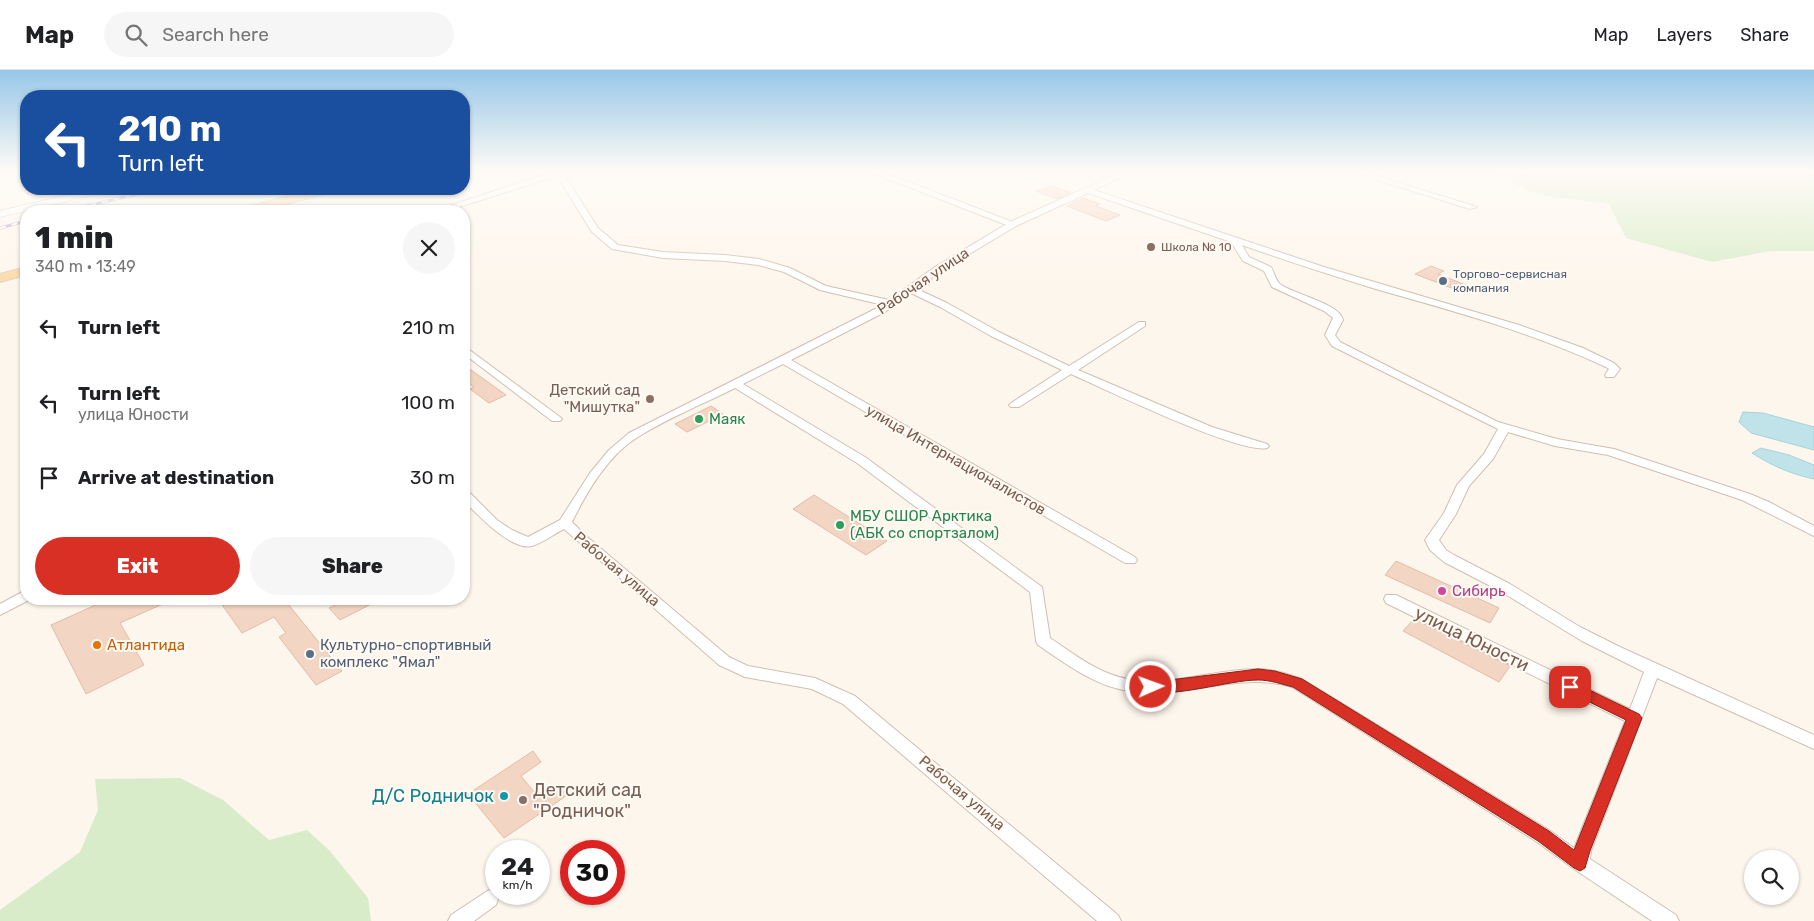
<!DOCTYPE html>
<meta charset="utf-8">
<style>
:root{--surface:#fff;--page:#f6f6f6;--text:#202124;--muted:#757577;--line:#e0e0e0;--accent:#d93025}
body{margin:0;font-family:Rubik,sans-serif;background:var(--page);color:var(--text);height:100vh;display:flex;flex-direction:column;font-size:19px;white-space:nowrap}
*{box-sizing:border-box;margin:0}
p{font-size:16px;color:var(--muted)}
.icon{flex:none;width:28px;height:28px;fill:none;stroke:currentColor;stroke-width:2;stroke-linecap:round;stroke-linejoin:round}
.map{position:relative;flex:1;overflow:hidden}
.panel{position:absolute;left:20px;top:135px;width:450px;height:400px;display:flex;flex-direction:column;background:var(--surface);border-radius:20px;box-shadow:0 1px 4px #0004}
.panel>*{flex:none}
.hud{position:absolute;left:20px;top:20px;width:450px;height:105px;border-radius:20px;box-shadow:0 1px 4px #0004;background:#1a4fa0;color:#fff;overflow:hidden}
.controls{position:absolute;left:1744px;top:780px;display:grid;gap:10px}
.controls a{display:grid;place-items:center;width:55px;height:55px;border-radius:50%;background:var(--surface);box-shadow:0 1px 4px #0004;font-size:25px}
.speed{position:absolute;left:485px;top:770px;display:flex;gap:10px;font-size:25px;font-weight:700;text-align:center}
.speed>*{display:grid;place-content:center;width:65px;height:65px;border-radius:50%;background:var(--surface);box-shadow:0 1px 4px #0004;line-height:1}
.speed small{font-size:12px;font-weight:400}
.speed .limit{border:8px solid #d22;background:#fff;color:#111}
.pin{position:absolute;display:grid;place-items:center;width:42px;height:42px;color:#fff;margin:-21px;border-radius:10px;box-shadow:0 2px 8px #0006}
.me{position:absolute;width:55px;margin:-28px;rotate:88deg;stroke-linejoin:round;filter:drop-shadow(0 0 4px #0008)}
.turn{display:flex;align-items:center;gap:18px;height:105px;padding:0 15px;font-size:22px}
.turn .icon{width:65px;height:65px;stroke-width:2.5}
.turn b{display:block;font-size:35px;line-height:42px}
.round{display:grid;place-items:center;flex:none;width:52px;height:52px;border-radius:26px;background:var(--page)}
.summary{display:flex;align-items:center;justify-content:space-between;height:85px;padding:0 15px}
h1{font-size:30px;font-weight:800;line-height:38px}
.primary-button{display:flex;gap:10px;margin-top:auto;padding:10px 15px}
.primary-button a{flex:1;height:58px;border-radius:30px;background:var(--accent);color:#fff;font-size:20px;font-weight:800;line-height:58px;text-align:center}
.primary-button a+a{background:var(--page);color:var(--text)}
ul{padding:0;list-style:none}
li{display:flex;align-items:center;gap:15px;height:75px;padding:0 15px}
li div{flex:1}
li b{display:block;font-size:19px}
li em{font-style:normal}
header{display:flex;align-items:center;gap:30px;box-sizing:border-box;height:70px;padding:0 25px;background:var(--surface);border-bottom:1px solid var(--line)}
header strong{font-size:24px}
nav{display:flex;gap:28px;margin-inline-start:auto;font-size:18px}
.search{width:350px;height:45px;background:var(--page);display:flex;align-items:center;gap:12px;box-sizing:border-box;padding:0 18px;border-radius:28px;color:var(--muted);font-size:19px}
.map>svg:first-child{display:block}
.green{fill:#d8ecc9}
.water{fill:#bfe3e8;stroke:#a5d3da}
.building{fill:#f3d5c3;stroke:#e6bba3}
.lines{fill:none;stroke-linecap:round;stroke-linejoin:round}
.minor-casing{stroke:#d1beb0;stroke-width:2}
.tertiary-casing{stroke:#d1beb0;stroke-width:2}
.secondary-casing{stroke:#d6c0b0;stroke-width:1}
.primary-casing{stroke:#dad1cd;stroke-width:2}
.minor{fill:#fff;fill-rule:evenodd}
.tertiary{fill:#fff;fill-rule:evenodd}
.secondary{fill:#fff;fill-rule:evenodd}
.primary{fill:#fbd9a5;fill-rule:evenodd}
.rail-casing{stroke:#b9a8c9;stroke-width:3}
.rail{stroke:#fffaf3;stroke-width:2;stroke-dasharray:6;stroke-linecap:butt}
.route{fill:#d93025;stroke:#8d1f18}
.education-dot{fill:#8d6e63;stroke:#fffaf3;stroke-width:2}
.service-dot{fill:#5c6f8a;stroke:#fffaf3;stroke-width:2}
.leisure-dot{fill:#2e9e5b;stroke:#fffaf3;stroke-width:2}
.hotel-dot{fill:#d1479c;stroke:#fffaf3;stroke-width:2}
.food-dot{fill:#e8710a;stroke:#fffaf3;stroke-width:2}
.culture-dot{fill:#0f9aa8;stroke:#fffaf3;stroke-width:2}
.labels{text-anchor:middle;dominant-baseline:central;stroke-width:4;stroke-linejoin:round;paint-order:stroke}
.far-education-label{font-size:12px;fill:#785e54;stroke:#fffaf3;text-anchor:start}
.far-service-label{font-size:12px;fill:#4e5e75;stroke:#fffaf3;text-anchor:start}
.street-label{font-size:15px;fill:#7a5c4d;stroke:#fffaf3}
.education-label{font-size:15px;fill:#785e54;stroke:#fffaf3;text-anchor:end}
.leisure-label{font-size:15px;fill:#27864d;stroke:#fffaf3;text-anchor:start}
.hotel-label{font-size:15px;fill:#b23c85;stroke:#fffaf3;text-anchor:start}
.food-label{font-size:15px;fill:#c56008;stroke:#fffaf3;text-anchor:start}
.service-label{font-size:15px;fill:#4e5e75;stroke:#fffaf3;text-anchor:start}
.near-street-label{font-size:18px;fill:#7a5c4d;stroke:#fffaf3}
.near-education-label{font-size:18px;fill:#785e54;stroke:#fffaf3;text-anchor:start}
.near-culture-label{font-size:18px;fill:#0d838f;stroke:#fffaf3;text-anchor:end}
</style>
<header>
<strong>Map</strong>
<div class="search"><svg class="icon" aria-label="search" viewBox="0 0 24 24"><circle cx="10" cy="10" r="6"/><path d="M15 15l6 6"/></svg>Search here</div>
<nav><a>Map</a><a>Layers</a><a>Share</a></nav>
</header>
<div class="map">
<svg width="1814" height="851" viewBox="0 0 1814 851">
<rect width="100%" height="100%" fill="#fdf6ec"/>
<g class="green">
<polygon points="1492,102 1814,102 1814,181 1770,181 1712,192 1626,168 1609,134 1540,125 1489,104"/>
<polygon points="180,708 223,730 269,770 307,760 330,781 368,828 371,851 0,851 0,840 80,782 98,740 95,709"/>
</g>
<g class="water">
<polygon points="1743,342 1763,343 1814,357 1814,380 1751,363 1739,352"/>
<path d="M 1761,378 L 1789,385 L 1814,395 L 1814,409 C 1791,404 1772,396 1752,383 Z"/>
</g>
<g class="building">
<polygon points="1052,116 1069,122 1070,123 1057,129 1036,121"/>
<polygon points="1083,128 1100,134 1096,136 1120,145 1106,151 1067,136"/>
<polygon points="1431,196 1444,201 1438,204 1471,217 1462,222 1415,204"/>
<polygon points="464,295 506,325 489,333 470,319 474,317 464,310"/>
<polygon points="711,336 723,344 687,362 675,354"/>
<polygon points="814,425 887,471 866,485 793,439"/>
<polygon points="1396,491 1499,538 1490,553 1385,505"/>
<polygon points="109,529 174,529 120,553 144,595 86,624 51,555"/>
<polygon points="218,529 284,529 342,601 316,615 279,567 286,563 274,547 242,563"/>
<polygon points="348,529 381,529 340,550 329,538"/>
<polygon points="1414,549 1510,596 1499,612 1403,561"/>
<polygon points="533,681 541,692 521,706 539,728 559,714 569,724 504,768 468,724"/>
</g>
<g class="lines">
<g class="minor-casing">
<g id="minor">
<path d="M 566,102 L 561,105 L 567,109 L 598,158 L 618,175 L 663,182 L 725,185 L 759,189 L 790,198 L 826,216 L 889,230 L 935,197 L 1010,152 L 1121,102 L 1131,102 L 1094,120 L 1324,197 L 1519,255 L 1583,278 L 1614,293 L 1620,299 L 1614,307 L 1606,307 L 1605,305 L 1609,299 L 1606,297 C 1533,263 1457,242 1379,220 C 1333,206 1287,191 1242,175 L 1249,187 L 1271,197 C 1274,202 1276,211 1280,214 C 1293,224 1341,234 1343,250 L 1335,265 L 1340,272 L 1498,352 L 1557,369 L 1614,379 L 1750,424 L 1769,432 L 1814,456 L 1814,466 L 1742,430 L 1608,385 L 1555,376 L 1508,362 L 1493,389 L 1469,416 L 1456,444 L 1439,470 L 1446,480 L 1454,485 L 1510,514 L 1580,557 L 1620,577 L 1814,665 L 1814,679 L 1657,608 L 1591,781 L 1590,789 L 1676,845 L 1679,851 L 1652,851 L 1574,799 L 1537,772 L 1292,617 C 1236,601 1185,630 1129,621 C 1095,616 1066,594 1038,575 L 1036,571 L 1030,522 L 857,393 L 735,318 C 703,334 668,348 638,367 C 608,385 587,422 572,452 L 585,465 L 729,587 L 748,596 L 815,608 L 855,626 L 1118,845 L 1121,851 L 1097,851 L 843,634 L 812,619 L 745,607 L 719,595 L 564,459 C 554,464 543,473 532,476 C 511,481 477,444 464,431 L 464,420 L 468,421 L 497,450 L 512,460 L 528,467 L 560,450 L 590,403 L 609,380 L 629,363 L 883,235 L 820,220 L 784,202 L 758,195 L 725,191 L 663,188 L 612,179 L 592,162 L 560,111 L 554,107 L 446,141 L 434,141 L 552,102 ZM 1088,123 L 1231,172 L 1243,191 L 1264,201 L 1272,217 L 1324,241 L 1333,248 L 1325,265 L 1332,276 L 1498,359 L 1484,384 L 1457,415 L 1444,443 L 1425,470 L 1430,480 L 1444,492 L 1500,521 L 1582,571 L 1644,602 L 1630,639 L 1396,525 L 1386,525 L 1384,529 L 1386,533 L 1625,651 L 1574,778 L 1549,760 L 1302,609 C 1288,604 1273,599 1258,599 C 1214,599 1171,617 1128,609 C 1099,604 1074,584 1050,568 L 1042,517 L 865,387 L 743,314 L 783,294 L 1125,493 L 1135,493 L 1137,490 L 1135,487 L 791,290 L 885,242 L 911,223 L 940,237 L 991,266 L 1062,300 L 1011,333 L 1009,335 L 1011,337 L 1019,337 L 1071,304 C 1102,318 1241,385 1267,378 L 1269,376 L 1267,374 L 1212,357 L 1078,300 L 1145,256 L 1145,252 L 1139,252 L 1069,296 L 999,262 L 947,233 L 917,219 L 941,201 L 1016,156 Z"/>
<polygon points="1352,102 1364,102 1477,137 1470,139"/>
<polygon points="275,130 281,130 295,141 286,141 275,134"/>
<polygon points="464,276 560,347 562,349 560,351 552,351 464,284"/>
<polygon points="26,520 26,529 31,529 0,545 0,534"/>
<polygon points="489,820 496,823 498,829 496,835 474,851 448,851 451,845"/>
</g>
</g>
<g class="tertiary-casing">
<polygon id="tertiary" points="870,102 883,102 1018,154 1017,156 1009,156"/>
</g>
<g class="secondary-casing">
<polygon id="secondary" points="93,119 111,119 110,121 0,147 0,141"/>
</g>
<g class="primary-casing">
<g id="primary">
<polygon points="316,119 335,119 333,122 260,141 240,141 241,138"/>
<polygon points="26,197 26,205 0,212 0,204"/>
</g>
</g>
<use href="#minor" class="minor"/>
<use href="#tertiary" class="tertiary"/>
<use href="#secondary" class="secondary"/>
<use href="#primary" class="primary"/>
<g class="rail-casing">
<g id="rail">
<polyline points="67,141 157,119"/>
<polyline points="0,158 26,151"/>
</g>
</g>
<use href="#rail" class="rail"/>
</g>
<linearGradient id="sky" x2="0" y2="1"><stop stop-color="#97c7e8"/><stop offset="0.46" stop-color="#fefbf6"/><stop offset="1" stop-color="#fefbf6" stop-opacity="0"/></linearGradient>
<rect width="1814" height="221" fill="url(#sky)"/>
<path class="route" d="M 1258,599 L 1275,601 L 1302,609 L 1549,761 L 1574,780 L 1626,650 L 1565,620 L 1563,617 L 1565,613 L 1570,611 L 1575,613 L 1639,644 L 1642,648 L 1590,781 L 1585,798 L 1580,801 L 1574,798 L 1538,771 L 1293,617 C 1281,614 1270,610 1258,610 C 1228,610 1173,629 1146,620 L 1144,617 L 1146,613 Z"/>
<g class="education-dot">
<circle cx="1151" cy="177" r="5"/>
<circle cx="650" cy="329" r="5"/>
<circle cx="523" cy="730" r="5"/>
</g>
<g class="service-dot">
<circle cx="1443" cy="211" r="5"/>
<circle cx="310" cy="584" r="5"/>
</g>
<g class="leisure-dot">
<circle cx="699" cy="349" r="5"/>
<circle cx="840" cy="455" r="5"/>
</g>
<circle class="hotel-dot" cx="1442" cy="521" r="5"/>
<circle class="food-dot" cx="97" cy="575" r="5"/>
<circle class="culture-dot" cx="504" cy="726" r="5"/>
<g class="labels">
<g class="far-education-label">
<text x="1161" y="177">Школа № 10</text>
</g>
<g class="far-service-label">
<text x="1453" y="204">Торгово-сервисная<tspan x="1453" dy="14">компания</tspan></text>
</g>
<g class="street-label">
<text transform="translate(923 211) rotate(-34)">Рабочая улица</text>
<text transform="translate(956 390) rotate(30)">улица Интернационалистов</text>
<text transform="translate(617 499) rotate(40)">Рабочая улица</text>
<text transform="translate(962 723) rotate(40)">Рабочая улица</text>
</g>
<g class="education-label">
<text x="640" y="320">Детский сад<tspan x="640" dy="17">"Мишутка"</tspan></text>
</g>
<g class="leisure-label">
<text x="709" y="349">Маяк</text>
<text x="850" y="446">МБУ СШОР Арктика<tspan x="850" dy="17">(АБК со спортзалом)</tspan></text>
</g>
<g class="hotel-label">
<text x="1452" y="521">Сибирь</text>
</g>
<g class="food-label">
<text x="107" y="575">Атлантида</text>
</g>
<g class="service-label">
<text x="320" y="575">Культурно-спортивный<tspan x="320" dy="17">комплекс "Ямал"</tspan></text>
</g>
<g class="near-street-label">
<text transform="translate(1472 569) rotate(26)">улица Юности</text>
</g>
<g class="near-education-label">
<text x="533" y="720">Детский сад<tspan x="533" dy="21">"Родничок"</tspan></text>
</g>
<g class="near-culture-label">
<text x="494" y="726">Д/С Родничок</text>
</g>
</g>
</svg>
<div class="controls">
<a><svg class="icon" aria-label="search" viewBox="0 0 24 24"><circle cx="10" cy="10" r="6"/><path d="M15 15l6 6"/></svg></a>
</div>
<div class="speed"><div>24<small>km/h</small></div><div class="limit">30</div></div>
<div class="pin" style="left:1570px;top:617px;background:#d93025"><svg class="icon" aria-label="arrive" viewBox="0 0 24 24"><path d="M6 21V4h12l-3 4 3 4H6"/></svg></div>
<svg class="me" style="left:1151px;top:617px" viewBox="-20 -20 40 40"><circle r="17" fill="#d93025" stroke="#fff" stroke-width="3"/><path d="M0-11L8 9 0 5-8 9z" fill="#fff"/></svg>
<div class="hud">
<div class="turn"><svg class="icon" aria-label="left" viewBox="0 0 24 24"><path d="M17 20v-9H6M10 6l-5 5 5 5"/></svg><div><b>210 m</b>Turn left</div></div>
</div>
<section class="panel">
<div class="summary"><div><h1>1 min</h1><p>340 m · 13:49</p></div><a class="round"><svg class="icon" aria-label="close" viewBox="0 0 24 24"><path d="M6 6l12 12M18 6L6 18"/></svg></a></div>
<ul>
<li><svg class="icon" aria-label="left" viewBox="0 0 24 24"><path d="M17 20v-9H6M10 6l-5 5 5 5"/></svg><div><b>Turn left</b></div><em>210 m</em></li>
<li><svg class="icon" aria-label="left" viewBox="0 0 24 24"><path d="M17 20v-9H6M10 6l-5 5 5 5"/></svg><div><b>Turn left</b><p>улица Юности</p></div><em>100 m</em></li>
<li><svg class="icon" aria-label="arrive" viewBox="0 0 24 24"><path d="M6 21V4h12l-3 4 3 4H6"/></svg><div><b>Arrive at destination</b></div><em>30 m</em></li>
</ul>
<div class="primary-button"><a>Exit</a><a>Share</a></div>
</section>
</div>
